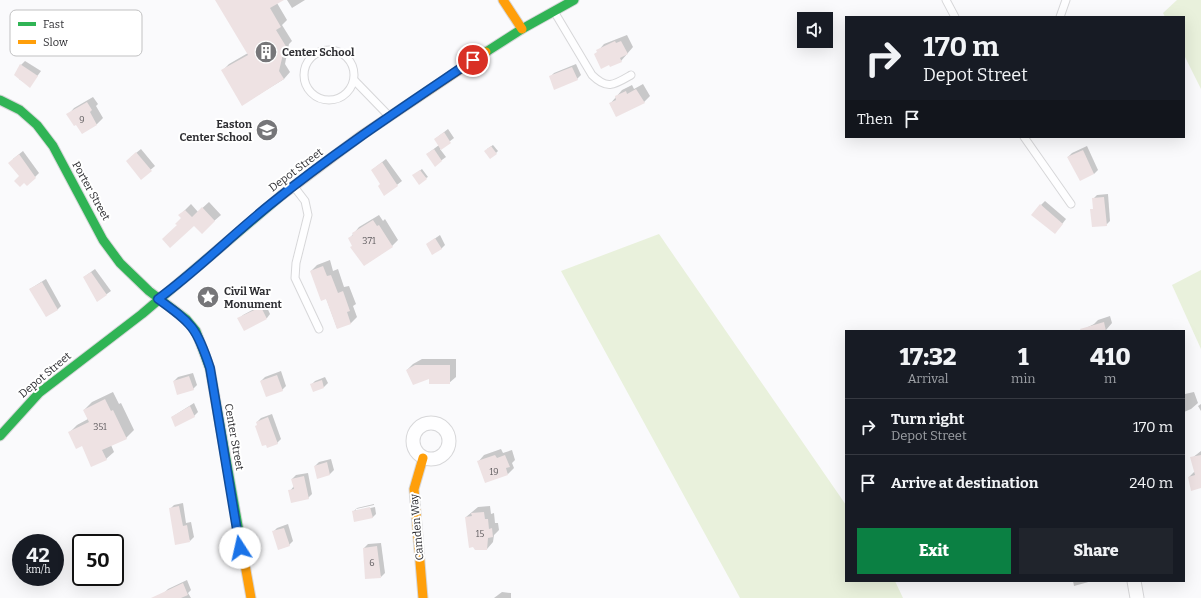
<!DOCTYPE html>
<style>
:root{--surface:#171b24;--page:#20242c;--text:#f1f3f6;--muted:#9ea1a6;--line:#363941;--accent:#0b8043}
body{margin:0;font-family:Bitter,serif;background:var(--page);color:var(--text);height:100vh;display:flex;flex-direction:column;font-size:15px;white-space:nowrap}
*{box-sizing:border-box;margin:0}
p{font-size:13px;color:var(--muted)}
.icon{flex:none;width:22px;height:22px;fill:none;stroke:currentColor;stroke-width:2;stroke-linecap:round;stroke-linejoin:round}
.map{position:relative;flex:1;overflow:hidden}
.drawer{position:absolute;left:845px;top:330px;width:340px;height:252px;display:flex;flex-direction:column;background:var(--surface);border-radius:0px;box-shadow:0 4px 16px #0002}
.drawer>*{flex:none}
.top-card{position:absolute;left:845px;top:16px;width:340px;height:122px;border-radius:0px;box-shadow:0 4px 16px #0002;background:#171b24;color:var(--text);overflow:hidden}
.tools{position:absolute;left:797px;top:12px;display:grid;gap:8px}
.tools a{display:grid;place-items:center;width:36px;height:36px;border-radius:0px;background:var(--surface);box-shadow:0 4px 16px #0002;font-size:20px}
.speed{position:absolute;left:12px;top:534px;display:flex;gap:8px;font-size:20px;font-weight:700;text-align:center}
.speed>*{display:grid;place-content:center;width:52px;height:52px;border-radius:50%;background:var(--surface);box-shadow:0 4px 16px #0002;line-height:1}
.speed small{font-size:10px;font-weight:400}
.speed .limit{border:2px solid #111;border-radius:6px;background:#fff;color:#111}
.pin{position:absolute;display:grid;place-items:center;width:34px;height:34px;color:#fff;margin:-17px;border:2px solid #fff;border-radius:50%;box-shadow:0 1px 4px #0007}
.me{position:absolute;width:44px;margin:-22px;rotate:350deg;stroke-linejoin:round;filter:drop-shadow(0 0 3px #0008)}
.turn{display:flex;align-items:center;gap:14px;height:84px;padding:0 12px;font-size:18px}
.turn .icon{width:52px;height:52px;stroke-width:2.5}
.turn b{display:block;font-size:28px;line-height:34px}
.then{display:flex;align-items:center;height:38px;padding:0 12px;background:#0003;gap:8px;font-size:15px}
.eta{display:flex;justify-content:space-evenly;align-items:center;height:68px;text-align:center}
.eta b{font-size:24px;font-weight:800;line-height:28px}
.button{display:flex;gap:8px;margin-top:auto;padding:8px 12px}
.button a{flex:1;height:46px;border-radius:0px;background:var(--accent);color:#fff;font-size:16px;font-weight:800;line-height:46px;text-align:center}
.button a+a{background:var(--page);color:var(--text)}
ul{padding:0;list-style:none}
li{display:flex;align-items:center;gap:12px;height:56px;padding:0 12px;border-top:1px solid var(--line)}
li div{flex:1}
li b{display:block;font-size:15px}
li em{font-style:normal}
.map>svg:first-child{display:block}
.green{fill:#e9f1dc}
.shadow{fill:#0003}
.building{fill:#eee2e3}
.lines{fill:none;stroke-linecap:round;stroke-linejoin:round}
.lane-casing{stroke:#d7d7d9;stroke-width:9}
.street-casing{stroke:#d7d7d9;stroke-width:15}
.fast-casing{stroke:#d7d7d9;stroke-width:11}
.slow-casing{stroke:#d7d7d9;stroke-width:11}
.lane{stroke:#fefeff;stroke-width:7}
.street{stroke:#fefeff;stroke-width:13}
.fast{stroke:#30b455;stroke-width:9}
.slow{stroke:#ff9f0a;stroke-width:9}
.route-casing{stroke:#114b97;stroke-width:10}
.route{stroke:#1a73e8;stroke-width:7}
.labels{text-anchor:middle;dominant-baseline:central;stroke-width:4;stroke-linejoin:round;paint-order:stroke}
.number-label{font-size:9px;fill:#5f5c5f}
.poi-label{font-size:11px;font-weight:bold;fill:#2f2f33;stroke:#fff;text-anchor:start}
.street-label{font-size:11px;fill:#2f2f33;stroke:#fff}
.key{fill:#fff;stroke:#c1c1c2;stroke-width:1}
.key-label{font-size:11px;fill:#2f2f33}
</style>
<div class="map">
<svg width="1201" height="598" viewBox="0 0 1201 598">
<rect width="100%" height="100%" fill="#fafafc"/>
<g class="green">
<polygon points="1177,0 1201,0 1201,89 1184,55 1184,17 1165,17 1163,13"/>
<polygon points="659,234 846,505 846,581 895,581 903,598 740,598 561,271"/>
<polygon points="1201,270 1201,349 1172,285"/>
</g>
<g class="shadow">
<polygon points="216,0 282,0 277,3 287,20 282,25 292,41 289,44 285,64 290,72 284,79 242,105 223,70 229,64 248,53"/>
<polygon points="287,0 305,0 292,8"/>
<polygon points="627,35 633,47 621,61 598,51 604,44"/>
<polygon points="25,61 41,71 30,86 19,79 21,65"/>
<polygon points="576,64 581,75 577,79 550,77 554,73"/>
<polygon points="643,84 650,96 644,102 610,104 622,90 632,85 634,89"/>
<polygon points="93,97 98,104 96,106 103,118 97,124 82,133 77,123 68,115 74,108"/>
<polygon points="448,129 454,138 440,149 446,157 435,165 427,154 439,145 435,139"/>
<polygon points="493,145 498,151 496,153 487,149"/>
<polygon points="1087,146 1098,170 1094,174 1068,157 1072,153"/>
<polygon points="141,149 155,166 141,178 131,157"/>
<polygon points="23,151 39,173 35,177 20,176 13,159"/>
<polygon points="386,159 402,181 385,194 381,184 372,170"/>
<polygon points="422,169 428,177 426,178 415,174"/>
<polygon points="1108,194 1110,221 1106,225 1093,226 1093,199 1097,195"/>
<polygon points="1045,201 1066,219 1059,228 1041,205"/>
<polygon points="209,202 221,215 214,221 178,225 182,218 180,215 191,204 198,212"/>
<polygon points="379,215 383,221 385,219 398,240 392,246 353,245 349,239 359,227"/>
<polygon points="440,235 445,245 441,249 427,244"/>
<polygon points="330,260 333,271 338,269 344,287 349,286 356,304 353,306 357,317 351,323 337,328 326,298 311,271 317,265"/>
<polygon points="95,269 111,291 97,301 84,277"/>
<polygon points="46,279 61,306 57,310 30,289"/>
<polygon points="265,303 270,314 267,318 239,319 243,315"/>
<polygon points="1110,316 1112,323 1106,330 1080,331 1094,324 1098,320"/>
<polygon points="422,359 456,359 456,377 449,383 407,370 413,364"/>
<polygon points="281,371 286,386 282,390 261,381 265,377"/>
<polygon points="193,373 197,385 193,389 174,381 178,377"/>
<polygon points="325,377 328,383 324,387 311,385 315,381"/>
<polygon points="1184,390 1185,394 1194,392 1198,403 1191,409 1184,412"/>
<polygon points="113,392 119,404 121,403 134,430 126,438 111,445 114,452 106,459 82,445 69,433 77,425 88,419 84,410 92,402"/>
<polygon points="194,403 198,412 194,416 172,417"/>
<polygon points="1201,404 1201,411 1198,406"/>
<polygon points="272,414 281,439 277,443 266,444 257,422 261,418"/>
<polygon points="501,449 503,453 512,450 515,460 512,463 514,468 508,474 478,462 484,455"/>
<polygon points="1201,451 1201,487 1189,477 1195,471 1192,458"/>
<polygon points="331,459 334,470 330,474 318,478 315,466 319,462"/>
<polygon points="308,473 312,494 308,498 290,491 294,486 292,479 296,475"/>
<polygon points="183,503 186,523 191,522 194,537 190,541 170,509 174,505"/>
<polygon points="374,504 374,505 356,509 356,511 375,507 376,514 372,518 353,512 357,508"/>
<polygon points="490,506 491,514 494,513 495,523 498,523 499,530 494,535 493,542 487,549 466,517 478,507"/>
<polygon points="288,524 293,541 289,545 273,532 277,528"/>
<polygon points="381,543 385,573 381,577 364,548 368,544"/>
<polygon points="187,580 191,590 188,593 191,598 166,598 164,593 168,589"/>
<polygon points="1073,581 1092,581 1074,586"/>
<polygon points="502,592 511,593 511,598 494,598"/>
</g>
<g class="building">
<polygon points="215,0 284,0 270,8 281,27 276,30 287,48 284,50 279,71 284,79 242,106 221,70 248,55"/>
<polygon points="615,41 616,43 621,41 628,54 620,58 622,62 610,67 609,65 601,69 594,54 597,52 596,50"/>
<polygon points="20,64 38,76 30,88 14,75"/>
<polygon points="572,67 578,80 554,90 549,76"/>
<polygon points="636,89 645,103 616,117 609,103 616,100 615,96 626,91 627,94"/>
<polygon points="87,102 92,110 90,112 97,125 82,134 76,125 74,126 66,114"/>
<polygon points="444,132 451,143 441,150 434,139"/>
<polygon points="491,146 497,154 490,159 484,151"/>
<polygon points="434,149 442,161 435,167 426,154"/>
<polygon points="1083,150 1094,174 1080,181 1067,157"/>
<polygon points="136,152 152,171 141,180 126,161"/>
<polygon points="19,154 36,178 27,186 24,183 20,187 14,181 19,176 8,163"/>
<polygon points="382,162 398,186 384,196 378,186 380,184 371,170"/>
<polygon points="420,170 427,179 419,185 412,175"/>
<polygon points="1104,197 1107,226 1092,227 1090,209 1093,209 1092,198"/>
<polygon points="1040,204 1063,224 1055,234 1031,215"/>
<polygon points="202,207 215,221 202,234 194,226 170,248 162,239 177,225 175,224 181,218 178,215 185,210 192,217"/>
<polygon points="373,220 377,226 379,225 393,247 364,266 350,247 352,246 348,238 353,235 352,233"/>
<polygon points="435,238 442,249 432,255 426,244"/>
<polygon points="323,266 327,276 331,275 338,293 343,291 350,311 347,312 351,324 337,329 326,299 321,301 310,271"/>
<polygon points="91,272 107,295 97,302 83,277"/>
<polygon points="42,282 58,310 46,317 29,289"/>
<polygon points="261,307 267,319 244,331 237,318"/>
<polygon points="1104,322 1106,331 1081,331 1080,329"/>
<polygon points="415,365 450,365 450,384 429,384 429,379 413,385 406,370"/>
<polygon points="277,375 283,391 266,397 260,381"/>
<polygon points="189,376 194,390 177,395 173,381"/>
<polygon points="322,380 324,388 313,392 310,384"/>
<polygon points="105,399 111,411 113,410 127,439 102,450 107,460 91,467 82,446 76,449 68,432 89,422 83,410"/>
<polygon points="190,406 195,417 175,427 171,417"/>
<polygon points="268,417 278,444 267,448 266,445 262,446 255,426 257,425 256,422"/>
<polygon points="495,455 497,458 505,455 510,467 506,468 508,475 485,483 477,461"/>
<polygon points="1201,455 1201,488 1191,491 1188,477 1195,475 1190,457"/>
<polygon points="327,462 330,475 317,479 314,466"/>
<polygon points="304,476 309,499 291,503 288,490 294,489 291,479"/>
<polygon points="179,506 183,526 187,525 190,542 175,545 169,508"/>
<polygon points="370,507 373,518 354,522 352,511"/>
<polygon points="484,512 485,519 488,519 489,529 492,528 493,537 488,538 487,550 475,550 473,547 469,548 465,517 472,516 471,513"/>
<polygon points="284,528 290,546 278,550 272,531"/>
<polygon points="377,546 381,578 365,579 363,548"/>
<polygon points="183,583 188,595 181,598 151,598"/>
</g>
<g class="lines">
<g class="lane-casing">
<g id="lane">
<polyline points="946,0 955,17"/>
<path d="M 555,13 L 592,75 C 607,90 614,85 631,75"/>
<polyline points="1060,17 1066,0"/>
<circle cx="329" cy="75" r="25"/>
<polyline points="355,81 388,115"/>
<polyline points="1024,137 1071,204"/>
<polyline points="295,188 305,201 308,215 296,263 295,278 319,329"/>
</g>
</g>
<g class="street-casing">
<g id="street">
<circle cx="431" cy="441" r="18"/>
<polyline points="1134,581 1137,598"/>
</g>
</g>
<g class="fast-casing">
<g id="fast">
<polyline points="486,52 522,29 574,0"/>
<polyline points="0,100 20,110 37,125 53,146 103,240 120,263 149,291 186,319 196,331 210,369 242,548"/>
<polyline points="0,436 39,393 142,314 282,195"/>
</g>
</g>
<g class="slow-casing">
<g id="slow">
<polyline points="503,0 522,29"/>
<polyline points="282,195 362,135 486,52"/>
<polyline points="423,458 414,489 423,598"/>
<polyline points="242,548 251,598"/>
</g>
</g>
<use href="#lane" class="lane"/>
<use href="#street" class="street"/>
<use href="#fast" class="fast"/>
<use href="#slow" class="slow"/>
</g>
<g class="lines">
<g class="route-casing">
<path id="route" d="M 240,548 L 210,368 C 197,328 192,323 158,299 C 199,269 233,234 272,203 C 336,151 405,106 473,60"/>
</g>
<use href="#route" class="route"/>
</g>
<defs>
<g id="building-disc" transform="scale(1.15)"><circle r="9.5" fill="#767679" stroke="#fff"/><path d="M-4-6H4V6H1V3H-1V6H-4ZM-2.5-4.3h1.7v1.8h-1.7ZM.8-4.3h1.7v1.8H.8ZM-2.5-1h1.7V.8h-1.7ZM.8-1h1.7V.8H.8Z" fill="#fff"/></g>
<g id="school-disc" transform="scale(1.15)"><circle r="9.5" fill="#767679" stroke="#fff"/><path d="M0-5L7-2L0 1L-7-2ZM-4 1L0 2.5L4 1V4Q0 6-4 4Z" fill="#fff"/></g>
<g id="sight-disc" transform="scale(1.15)"><circle r="9.5" fill="#767679" stroke="#fff"/><path d="M0-6L1.8-2.2L6-1.7L2.9 1.2L3.7 5.4L0 3.3L-3.7 5.4L-2.9 1.2L-6-1.7L-1.8-2.2Z" fill="#fff"/></g>
</defs>
<g fill-rule="evenodd">
<use href="#building-disc" x="266" y="52"/>
<use href="#school-disc" x="267" y="130"/>
<use href="#sight-disc" x="208" y="297"/>
</g>
<g class="labels">
<g class="number-label">
<text x="82" y="120">9</text>
<text x="369" y="241">371</text>
<text x="100" y="427">351</text>
<text x="494" y="472">19</text>
<text x="480" y="534">15</text>
<text x="372" y="563">6</text>
</g>
<g class="poi-label">
<text x="282" y="52">Center School</text>
<text x="252" y="124" text-anchor="end">Easton<tspan x="252" dy="13">Center School</tspan></text>
<text x="224" y="291">Civil War<tspan x="224" dy="13">Monument</tspan></text>
</g>
<g class="street-label">
<text transform="translate(296 170) rotate(-37)">Depot Street</text>
<text transform="translate(91 191) rotate(61)">Porter Street</text>
<text transform="translate(45 375) rotate(-40)">Depot Street</text>
<text transform="translate(234 437) rotate(80)">Center Street</text>
<text transform="translate(417 527) rotate(-95)">Camden Way</text>
</g>
</g>
<rect x="10" y="10" width="132" height="46" rx="6" class="key"/>
<rect x="18" y="22" width="18" height="4" fill="#30b455"/>
<rect x="18" y="40" width="18" height="4" fill="#ff9f0a"/>
<g class="key-label">
<text x="43" y="28">Fast</text>
<text x="43" y="46">Slow</text>
</g>
</svg>
<div class="tools">
<a><svg class="icon" aria-label="sound" viewBox="0 0 24 24"><path d="M4 9h4l5-4v14l-5-4H4zM17 9q2 3 0 6"/></svg></a>
</div>
<div class="speed"><div>42<small>km/h</small></div><div class="limit">50</div></div>
<div class="pin" style="left:473px;top:60px;background:#d93025"><svg class="icon" aria-label="arrive" viewBox="0 0 24 24"><path d="M6 21V4h12l-3 4 3 4H6"/></svg></div>
<svg class="me" style="left:240px;top:548px" viewBox="-20 -20 40 40"><circle r="19" fill="#fff"/><path d="M0-13L10 11 0 6-10 11z" fill="#1a73e8"/></svg>
<div class="top-card">
<div class="turn"><svg class="icon" aria-label="right" viewBox="0 0 24 24"><path d="M7 20v-9h11M14 6l5 5-5 5"/></svg><div><b>170 m</b>Depot Street</div></div>
<div class="then">Then<svg class="icon" aria-label="arrive" viewBox="0 0 24 24"><path d="M6 21V4h12l-3 4 3 4H6"/></svg></div>
</div>
<section class="drawer">
<div class="eta">
<div><b>17:32</b><p>Arrival</p></div>
<div><b>1</b><p>min</p></div>
<div><b>410</b><p>m</p></div>
</div>
<ul>
<li><svg class="icon" aria-label="right" viewBox="0 0 24 24"><path d="M7 20v-9h11M14 6l5 5-5 5"/></svg><div><b>Turn right</b><p>Depot Street</p></div><em>170 m</em></li>
<li><svg class="icon" aria-label="arrive" viewBox="0 0 24 24"><path d="M6 21V4h12l-3 4 3 4H6"/></svg><div><b>Arrive at destination</b></div><em>240 m</em></li>
</ul>
<div class="button"><a>Exit</a><a>Share</a></div>
</section>
</div>
